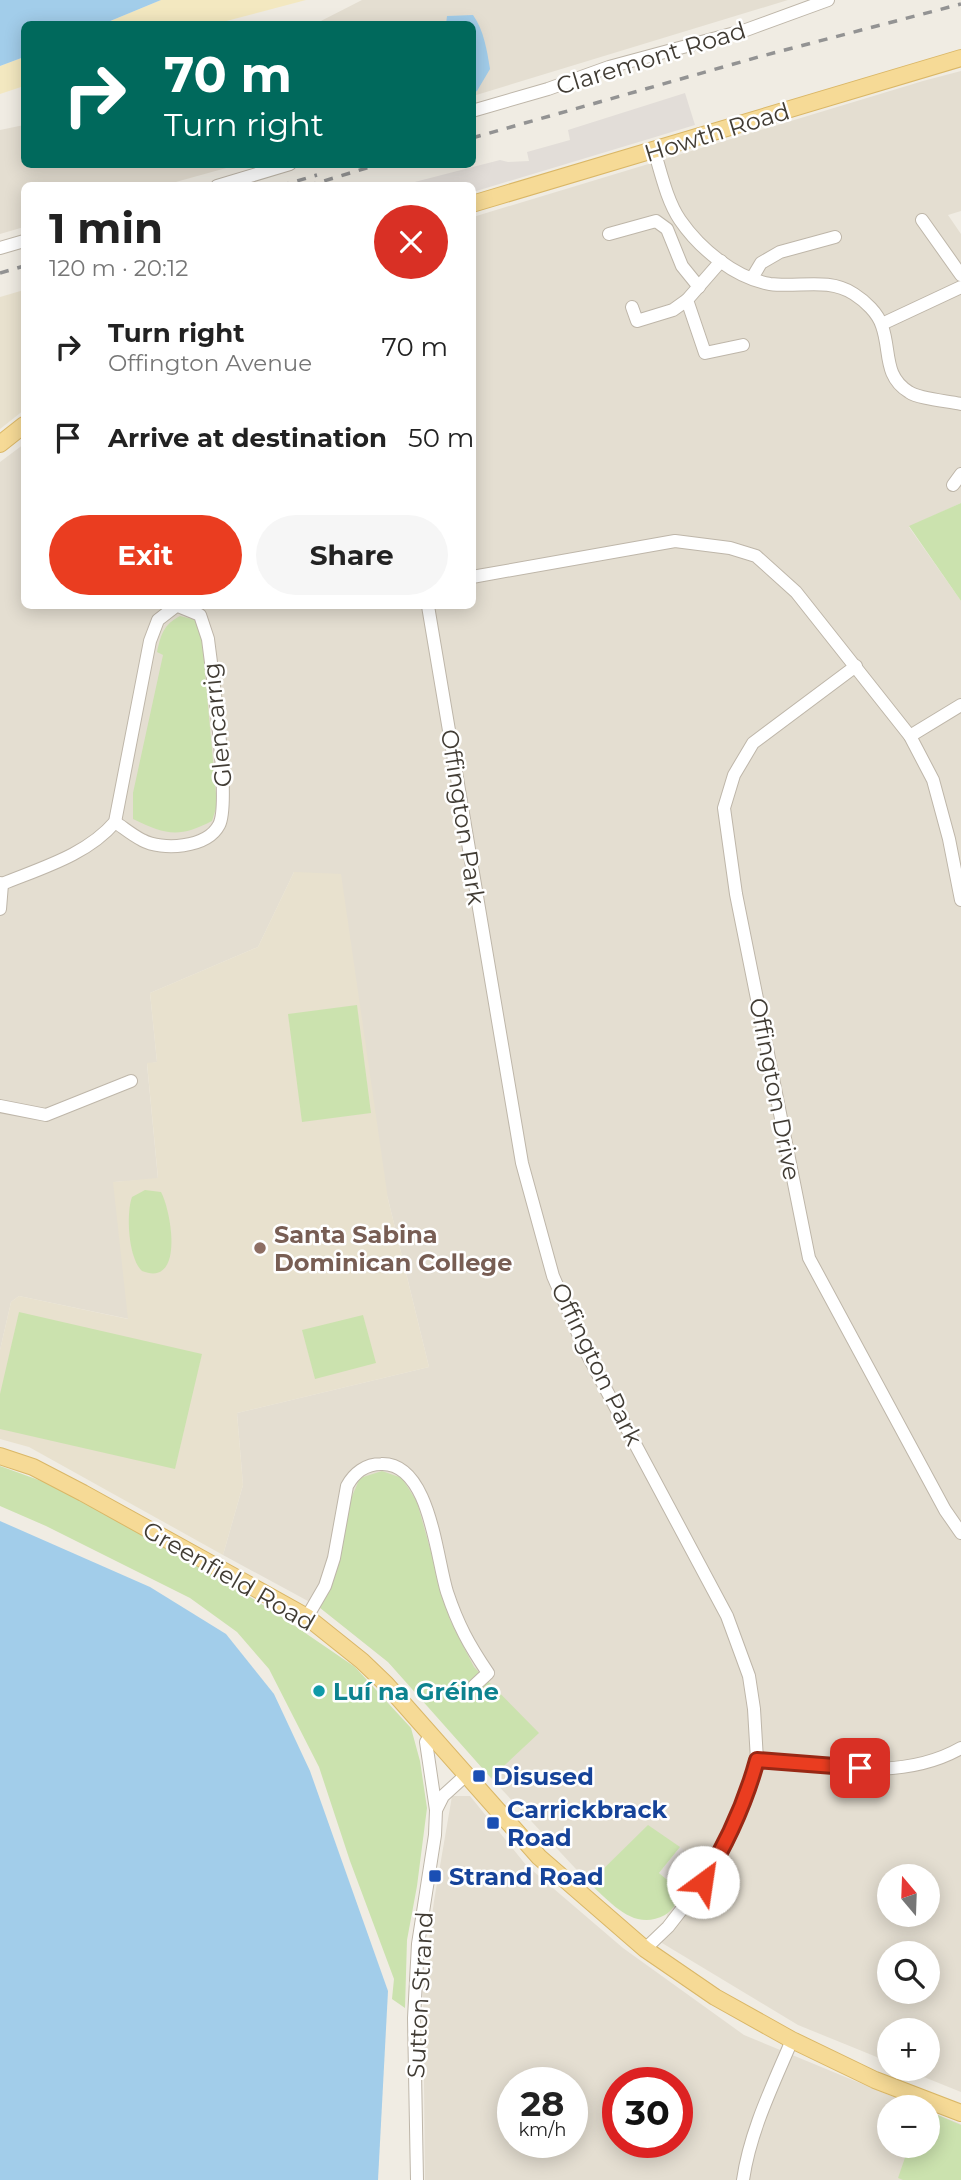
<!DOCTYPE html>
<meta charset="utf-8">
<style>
:root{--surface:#fff;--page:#f6f6f6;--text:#222;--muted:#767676;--accent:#ea3d20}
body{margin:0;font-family:Montserrat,sans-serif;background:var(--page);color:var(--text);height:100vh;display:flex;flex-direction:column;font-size:26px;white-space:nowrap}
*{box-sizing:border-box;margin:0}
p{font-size:23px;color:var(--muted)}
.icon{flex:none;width:38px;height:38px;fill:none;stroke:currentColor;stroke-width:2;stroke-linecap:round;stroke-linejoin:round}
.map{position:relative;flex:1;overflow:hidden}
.side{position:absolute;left:21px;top:182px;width:455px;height:427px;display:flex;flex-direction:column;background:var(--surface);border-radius:10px;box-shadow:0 4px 18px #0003}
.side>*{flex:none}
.guide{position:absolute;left:21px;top:21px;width:455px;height:147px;border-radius:10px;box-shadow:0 4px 18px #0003;background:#00695c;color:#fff;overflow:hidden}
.needle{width:46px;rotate:341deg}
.controls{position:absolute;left:877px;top:1864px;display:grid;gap:14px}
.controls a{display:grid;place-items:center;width:63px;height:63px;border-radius:50%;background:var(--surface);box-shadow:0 4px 18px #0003;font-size:35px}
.speed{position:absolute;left:497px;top:2067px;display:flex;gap:14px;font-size:35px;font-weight:700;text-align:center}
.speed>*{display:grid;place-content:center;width:91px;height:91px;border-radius:50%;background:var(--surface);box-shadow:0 4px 18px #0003;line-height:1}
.speed small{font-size:18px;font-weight:400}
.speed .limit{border:10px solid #d22;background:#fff;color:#111}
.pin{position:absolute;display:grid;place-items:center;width:60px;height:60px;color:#fff;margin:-30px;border-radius:14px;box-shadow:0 4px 10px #0006}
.me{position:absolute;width:77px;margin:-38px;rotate:31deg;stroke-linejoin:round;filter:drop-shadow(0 0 5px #0008)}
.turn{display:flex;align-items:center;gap:24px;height:147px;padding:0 28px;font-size:32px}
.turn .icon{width:91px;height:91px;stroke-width:2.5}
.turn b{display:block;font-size:49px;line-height:60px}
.round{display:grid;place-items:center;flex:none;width:74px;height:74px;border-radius:37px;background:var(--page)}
.headline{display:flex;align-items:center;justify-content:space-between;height:119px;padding:0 28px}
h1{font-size:42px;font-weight:700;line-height:52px}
.primary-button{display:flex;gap:14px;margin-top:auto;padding:14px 28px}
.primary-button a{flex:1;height:80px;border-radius:42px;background:var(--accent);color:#fff;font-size:28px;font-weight:700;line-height:80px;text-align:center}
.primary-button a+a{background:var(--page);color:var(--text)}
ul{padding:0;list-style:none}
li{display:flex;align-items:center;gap:21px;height:91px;padding:0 28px}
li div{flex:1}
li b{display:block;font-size:26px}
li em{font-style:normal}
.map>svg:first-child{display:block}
.residential{fill:#e4ded1;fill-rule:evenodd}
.industrial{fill:#e2ddd8}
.education{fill:#e8e1ce}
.green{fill:#cbe2ae}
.sand{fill:#f3e8c0}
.water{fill:#a2cdea}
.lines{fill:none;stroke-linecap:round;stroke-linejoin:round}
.minor-casing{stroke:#beb6a9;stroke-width:14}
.major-casing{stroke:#dab767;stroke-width:18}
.minor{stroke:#fff;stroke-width:12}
.major{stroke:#f6da96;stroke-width:16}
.rail{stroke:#939393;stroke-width:3.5;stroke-dasharray:9 9;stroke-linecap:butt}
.route-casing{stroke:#982815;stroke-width:18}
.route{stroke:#ea3d20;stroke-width:12}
.education-dot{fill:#8d6e63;stroke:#fff;stroke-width:2.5}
.culture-dot{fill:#0f9aa8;stroke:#fff;stroke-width:2.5}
.transit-dot{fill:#1a4fb4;stroke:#fff;stroke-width:2.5}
.labels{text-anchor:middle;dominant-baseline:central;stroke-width:5;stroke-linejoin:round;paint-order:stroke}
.street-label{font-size:24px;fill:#413c34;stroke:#fff}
.education-label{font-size:24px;font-weight:bold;fill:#785e54;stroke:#fff;text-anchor:start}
.culture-label{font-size:24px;font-weight:bold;fill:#0d838f;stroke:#fff;text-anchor:start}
.transit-label{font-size:24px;font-weight:bold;fill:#164399;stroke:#fff;text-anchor:start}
</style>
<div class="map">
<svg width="961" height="2180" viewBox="0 0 961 2180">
<rect width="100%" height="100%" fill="#f0ece3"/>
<g class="residential">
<polygon points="362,0 788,0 473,96 472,24 315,24"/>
<path d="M 961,71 L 961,211 L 948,215 L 961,234 L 961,503 L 909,527 L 961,601 L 961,2092 L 904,2069 L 928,2068 L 928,2030 L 889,2030 L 889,2062 L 798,2025 L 662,1943 L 667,1914 L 704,1867 L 648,1826 L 589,1883 L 491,1778 L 420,1696 L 388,1662 L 319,1607 L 223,1555 L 243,1485 L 237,1413 L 429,1367 L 388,1199 L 294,872 L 258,947 L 150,993 L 157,1062 L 147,1064 L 158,1179 L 114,1182 L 129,1319 L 19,1296 L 11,1302 L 0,1350 L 0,462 L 24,444 L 24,606 L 472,606 L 473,217 L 923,81 ZM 889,1876 L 928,1876 L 928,1914 L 889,1914 ZM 889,1953 L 928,1953 L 928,1992 L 889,1992 Z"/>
<polygon points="24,125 24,164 237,165 165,185 24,186 24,227 0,234 0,130"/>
<path d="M 452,1796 L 470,1796 L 526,1865 L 623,1948 L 744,2035 L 918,2107 L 889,2107 L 889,2146 L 928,2146 L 928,2111 L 961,2124 L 961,2180 L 425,2180 L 423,1987 L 434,1901 ZM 513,2082 L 572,2082 L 572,2142 L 513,2142 ZM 618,2082 L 677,2082 L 677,2142 L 618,2142 Z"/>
</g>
<g class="industrial">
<polygon points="685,93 695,125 473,192 472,186 403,185 500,160 508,162 529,161 527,152 570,140 568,130"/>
<polygon points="680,1847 704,1867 684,1894 659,1873"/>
</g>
<g class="education">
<polygon points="24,290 24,410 0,429 0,297"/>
<polygon points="294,872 341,874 388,1199 429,1367 237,1413 243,1485 223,1555 29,1447 0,1439 0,1350 11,1302 19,1296 128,1319 113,1182 158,1178 147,1063 157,1062 150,993 258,947"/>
</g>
<g class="green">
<polygon points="961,503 961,601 909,526"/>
<path d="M 180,616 L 196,620 L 201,628 L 217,805 L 212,821 C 179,838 166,835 133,819 L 133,793 L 163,655 L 157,652 C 161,635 163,625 180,616 Z"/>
<polygon points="357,1005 371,1113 302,1122 288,1014"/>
<path d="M 145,1190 L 161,1192 C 171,1210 185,1288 142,1271 C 128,1258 126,1213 132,1197 Z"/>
<polygon points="19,1312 202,1354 175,1469 0,1429 0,1394"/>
<polygon points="363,1315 376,1363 315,1379 302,1330"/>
<polygon points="0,1466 47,1483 114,1518 200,1566 276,1613 355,1667 411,1728 420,1761 427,1808 417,1886 407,1940 405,2008 392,1999 394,1979 350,1861 319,1767 269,1669 237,1632 190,1598 46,1526 0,1506"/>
<polygon points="382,1471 402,1478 417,1502 450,1620 474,1667 539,1733 491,1778 388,1662 319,1607 349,1503 360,1478"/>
<path d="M 648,1825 L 680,1847 L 659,1873 L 684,1894 C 678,1900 672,1911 665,1915 C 633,1932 611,1902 589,1883 Z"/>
<polygon points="928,2111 961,2125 961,2180 903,2180 898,2178 909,2146 928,2146"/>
</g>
<g class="sand">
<polygon points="161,0 306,0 215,24 103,24"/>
<polygon points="24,57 24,86 0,94 0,66"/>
</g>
<g class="water">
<polygon points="0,0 161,0 103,24 24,24 24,57 0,66"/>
<path d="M 473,15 C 484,30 487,51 490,69 L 477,91 L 473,93 L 472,24 L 446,24 L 447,16 Z"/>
<polygon points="0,1521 150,1587 226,1634 274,1694 310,1771 388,1991 378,2180 0,2180"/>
</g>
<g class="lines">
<g class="minor-casing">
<g id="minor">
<polyline points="472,111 548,89 609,67 746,30 828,0"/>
<path d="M 654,150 C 661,173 667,201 680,220 C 700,249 735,278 770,284 C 798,288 828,277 854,294 C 865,301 878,313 882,326 C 891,351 883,376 909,392 C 919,399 948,401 961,404"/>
<polyline points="217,186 290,164"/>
<polyline points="922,220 961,275"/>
<polyline points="609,234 656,221 667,229 682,266 699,287"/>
<polyline points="0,248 24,241"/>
<polyline points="721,261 687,300 705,353 743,345"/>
<polyline points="752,278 761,263 780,252 835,237"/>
<polyline points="632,307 637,321 673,310 687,300"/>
<polyline points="882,324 961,287"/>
<polyline points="953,485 961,474"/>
<polyline points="472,577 675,541 730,548 756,556 796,592 910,736 933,780 949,839 961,900"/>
<polyline points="428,606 522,1163 553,1276 586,1352 727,1616 749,1676 754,1709 757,1760 746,1798 727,1842 703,1882 668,1927 645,1949"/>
<polyline points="856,666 753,743 734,775 724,808 736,894 809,1258 945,1510 961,1533"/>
<polyline points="910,736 961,705"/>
<path d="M 115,822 C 124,828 132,835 142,840 C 162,851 207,848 219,825 C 231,803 212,672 208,639 L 200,615 L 178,606"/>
<polyline points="0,883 2,884 0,909"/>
<path d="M 2,884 C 41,868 87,855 115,822 L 150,641 L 158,620 L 176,606"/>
<polyline points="0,1106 46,1115 131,1081"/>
<path d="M 307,1617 L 325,1586 L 334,1558 L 347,1486 C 354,1473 366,1464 381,1464 C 430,1462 436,1557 447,1592 C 458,1625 469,1645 488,1673 L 474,1686"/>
<path d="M 757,1760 C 824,1765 900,1783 961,1748"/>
<polyline points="436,1810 443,1796 466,1775"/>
<polyline points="417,2180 414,2018 418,1944 435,1835 436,1810 426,1742 432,1734"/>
<path d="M 743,2180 C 750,2131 773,2085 792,2040"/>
</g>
</g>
<g class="major-casing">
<g id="major">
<polyline points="472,204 961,58"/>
<polyline points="0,444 24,425"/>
<polyline points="0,1456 33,1467 83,1493 307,1617 362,1661 386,1684 539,1857 645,1949 715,1997 792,2040 875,2080 961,2113"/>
</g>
</g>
<use href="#minor" class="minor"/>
<use href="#major" class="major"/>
<g class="rail">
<polyline points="472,138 762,56 961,4"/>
<polyline points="280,186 317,175"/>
<polyline points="307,186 380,164"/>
<polyline points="0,273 24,266"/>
</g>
</g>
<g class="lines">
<g class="route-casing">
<path id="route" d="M 703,1882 C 727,1843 745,1804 757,1760 L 860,1768"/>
</g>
<use href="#route" class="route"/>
</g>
<circle class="education-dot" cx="260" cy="1248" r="7"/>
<circle class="culture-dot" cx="319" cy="1691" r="7"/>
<g class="transit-dot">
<rect x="472" y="1769" width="14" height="14" rx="3.5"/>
<rect x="486" y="1816" width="14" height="14" rx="3.5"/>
<rect x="428" y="1869" width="14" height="14" rx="3.5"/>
</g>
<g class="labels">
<g class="street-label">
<text transform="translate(651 58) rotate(-17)">Claremont Road</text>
<text transform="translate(717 132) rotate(-17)">Howth Road</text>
<text transform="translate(217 725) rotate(-96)">Glencarrig</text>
<text transform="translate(463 817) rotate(81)">Offington Park</text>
<text transform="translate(775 1089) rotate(79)">Offington Drive</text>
<text transform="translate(597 1364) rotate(64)">Offington Park</text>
<text transform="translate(229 1576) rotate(30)">Greenfield Road</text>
<text transform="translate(420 1995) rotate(-87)">Sutton Strand</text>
</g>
<g class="education-label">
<text x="274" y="1234">Santa Sabina<tspan x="274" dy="28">Dominican College</tspan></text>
</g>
<g class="culture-label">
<text x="333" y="1691">Luí na Gréine</text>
</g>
<g class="transit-label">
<text x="493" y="1776">Disused</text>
<text x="507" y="1809">Carrickbrack<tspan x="507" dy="28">Road</tspan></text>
<text x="449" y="1876">Strand Road</text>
</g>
</g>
</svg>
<div class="controls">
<a><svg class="needle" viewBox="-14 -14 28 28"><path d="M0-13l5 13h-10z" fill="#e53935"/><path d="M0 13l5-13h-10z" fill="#767676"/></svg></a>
<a><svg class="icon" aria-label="search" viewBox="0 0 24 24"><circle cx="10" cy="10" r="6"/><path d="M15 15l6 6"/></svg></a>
<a>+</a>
<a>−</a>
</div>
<div class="speed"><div>28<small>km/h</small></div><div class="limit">30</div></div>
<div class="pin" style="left:860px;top:1768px;background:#d93025"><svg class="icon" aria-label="arrive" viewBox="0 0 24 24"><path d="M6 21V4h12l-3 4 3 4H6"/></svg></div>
<svg class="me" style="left:703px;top:1882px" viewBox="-20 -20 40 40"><circle r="19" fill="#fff"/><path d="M0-13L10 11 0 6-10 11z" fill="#ea3d20"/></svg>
<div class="guide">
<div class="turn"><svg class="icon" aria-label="right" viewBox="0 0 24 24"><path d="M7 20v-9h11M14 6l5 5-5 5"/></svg><div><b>70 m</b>Turn right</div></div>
</div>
<section class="side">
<div class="headline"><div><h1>1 min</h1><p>120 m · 20:12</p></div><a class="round" style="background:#d93025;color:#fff"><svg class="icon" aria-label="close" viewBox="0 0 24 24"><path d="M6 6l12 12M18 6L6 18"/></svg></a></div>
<ul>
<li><svg class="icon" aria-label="right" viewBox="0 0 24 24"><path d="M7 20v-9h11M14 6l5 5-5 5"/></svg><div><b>Turn right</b><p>Offington Avenue</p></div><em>70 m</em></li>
<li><svg class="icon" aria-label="arrive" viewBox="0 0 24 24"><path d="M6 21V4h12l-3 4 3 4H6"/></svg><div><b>Arrive at destination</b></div><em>50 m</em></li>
</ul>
<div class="primary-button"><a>Exit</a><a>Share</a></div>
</section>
</div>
